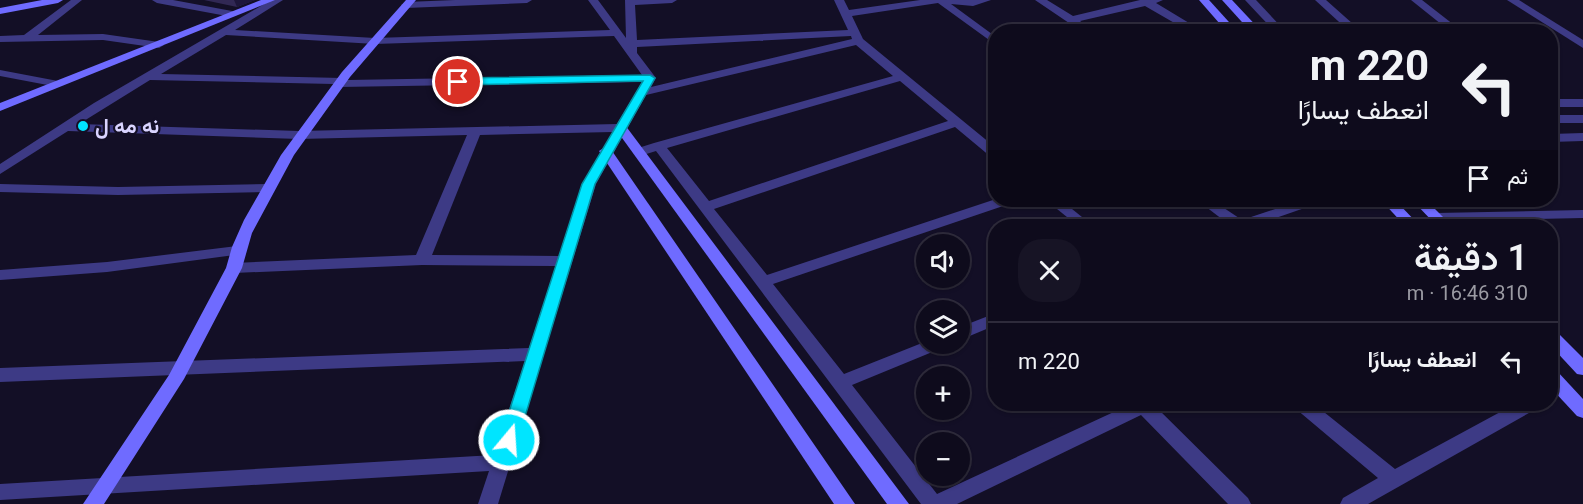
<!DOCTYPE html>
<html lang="ar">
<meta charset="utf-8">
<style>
:root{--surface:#0e0b1c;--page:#171425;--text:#f1f3f6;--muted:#9b9ba3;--line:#2e2b3b}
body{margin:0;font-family:Roboto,Vazirmatn,sans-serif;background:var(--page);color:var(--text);direction:rtl;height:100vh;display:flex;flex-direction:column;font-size:22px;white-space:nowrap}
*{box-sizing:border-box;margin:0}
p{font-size:20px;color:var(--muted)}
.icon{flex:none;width:33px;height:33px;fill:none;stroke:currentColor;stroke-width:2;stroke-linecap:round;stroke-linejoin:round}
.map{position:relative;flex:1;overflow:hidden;direction:ltr}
.sheet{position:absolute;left:988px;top:219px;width:570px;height:192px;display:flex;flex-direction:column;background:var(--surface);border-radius:24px;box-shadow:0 2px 4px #0004,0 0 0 2px var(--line);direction:rtl}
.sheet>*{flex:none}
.guide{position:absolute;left:988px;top:24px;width:570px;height:183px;border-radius:24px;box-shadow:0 2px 4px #0004,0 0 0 2px var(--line);direction:rtl;background:#0e0b1c;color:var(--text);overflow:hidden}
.fabs{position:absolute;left:916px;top:234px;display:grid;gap:12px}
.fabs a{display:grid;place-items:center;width:54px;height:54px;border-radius:50%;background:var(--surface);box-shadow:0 2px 4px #0004,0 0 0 2px var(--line);font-size:30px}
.pin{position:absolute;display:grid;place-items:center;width:51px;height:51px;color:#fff;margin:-26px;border:3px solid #fff;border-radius:50%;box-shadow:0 2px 6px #0007}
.me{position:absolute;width:66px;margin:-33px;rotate:18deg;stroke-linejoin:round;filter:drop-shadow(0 0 4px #0008)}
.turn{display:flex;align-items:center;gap:21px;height:126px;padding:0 30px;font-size:27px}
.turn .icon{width:78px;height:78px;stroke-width:2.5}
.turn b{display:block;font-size:42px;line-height:51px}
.then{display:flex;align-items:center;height:57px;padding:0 30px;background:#0003;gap:12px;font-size:22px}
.round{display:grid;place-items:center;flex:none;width:63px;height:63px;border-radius:24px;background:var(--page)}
.summary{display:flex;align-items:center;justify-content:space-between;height:102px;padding:0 30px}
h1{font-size:36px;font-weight:600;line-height:45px}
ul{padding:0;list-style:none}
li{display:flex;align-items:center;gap:18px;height:78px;padding:0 30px;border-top:2px solid var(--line)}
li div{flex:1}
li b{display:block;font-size:22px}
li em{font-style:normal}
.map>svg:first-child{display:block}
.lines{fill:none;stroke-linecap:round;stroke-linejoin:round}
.street{fill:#3d3a85;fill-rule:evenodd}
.secondary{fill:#6f6bff;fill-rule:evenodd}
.wall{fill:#312854}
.shaded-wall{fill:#1d163a}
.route{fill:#00e5ff;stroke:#0095a6;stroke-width:1.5}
.poi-dot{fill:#00e5ff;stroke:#130f26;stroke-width:2}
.labels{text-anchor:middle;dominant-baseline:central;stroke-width:4.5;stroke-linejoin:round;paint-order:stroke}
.poi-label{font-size:21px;font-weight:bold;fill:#d9d4ff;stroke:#130f26;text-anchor:start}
</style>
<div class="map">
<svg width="1583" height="504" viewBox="0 0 1583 504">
<rect width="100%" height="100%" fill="#130f26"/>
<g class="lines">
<g class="street">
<polygon points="71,0 82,0 38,35 103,34 159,42 164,45 159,48 103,40 0,42 0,36 24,35"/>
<polygon points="152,0 173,0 232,11 237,14 232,17 157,3"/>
<path d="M 271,0 L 283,0 L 235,30 L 375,38 L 610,30 L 588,0 L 598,0 L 626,38 L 625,0 L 677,0 L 672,3 L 635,5 L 637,40 L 848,30 L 834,0 L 844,0 L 849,10 L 920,0 L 991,0 L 973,6 L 951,4 L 996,37 L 996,45 L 938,3 L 852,16 L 863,39 L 996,148 L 996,158 L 991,157 L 955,127 L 714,209 L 767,275 L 996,199 L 1014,200 L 1012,203 L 773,284 L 844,374 L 927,341 L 927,344 L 944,344 L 942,348 L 852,385 L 937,494 L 1131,404 L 1156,404 L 1155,406 L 1248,498 L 1251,504 L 1228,504 L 1141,415 L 957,504 L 921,504 L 656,151 L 640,156 L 634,152 L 635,149 L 654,143 L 893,76 L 856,45 L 646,95 L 596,184 L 498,504 L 478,504 L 489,471 L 0,500 L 0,484 L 494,455 L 525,361 L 0,382 L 0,368 L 529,348 L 556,266 L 422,265 L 234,273 L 226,268 L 234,263 L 416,255 L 467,135 L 299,139 L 68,131 L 0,174 L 0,164 L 94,103 ZM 226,35 L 375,44 L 614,36 L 642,75 L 347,80 L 342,78 L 161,74 ZM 851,36 L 852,39 L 651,87 L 656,78 L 637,53 L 637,47 ZM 150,80 L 333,84 L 339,87 L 642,82 L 617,124 L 299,131 L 79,124 ZM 900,81 L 948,121 L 709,201 L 667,148 ZM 613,132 L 582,184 L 559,256 L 432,255 L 480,135 Z"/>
<polygon points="455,0 532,0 527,3 406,8 401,5 406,2"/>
<polygon points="1035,0 1047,0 1073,16 1140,0 1163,0 1156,3 1204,32 1190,32 1145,6 1080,21 1095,32 1082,32 1076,28 1062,32 1042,32 1069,23"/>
<polygon points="1245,0 1256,0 1286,32 1275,32"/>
<polygon points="1315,0 1326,0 1362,32 1350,32"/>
<polygon points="1411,0 1422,0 1463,32 1451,32"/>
<polygon points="1507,0 1519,0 1583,40 1583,48"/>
<polygon points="0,70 58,81 64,84 58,87 0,76"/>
<rect x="1551" y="99" width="32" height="8"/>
<rect x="1551" y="115" width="32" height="8"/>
<polygon points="1583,133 1583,141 1551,142 1551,134"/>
<polygon points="0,184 118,187 268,184 275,188 268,192 118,195 0,192"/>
<polygon points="1046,200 1061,200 1093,226 1078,226"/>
<polygon points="1197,200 1212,200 1242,220 1302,200 1321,200 1319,203 1253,226 1231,226"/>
<polygon points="1583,210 1583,218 1436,221 1429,217 1436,213"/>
<polygon points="237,246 244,251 242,254 107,272 0,280 0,270 107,262"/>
<polygon points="996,313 996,325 960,340 960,327"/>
<polygon points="1293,404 1314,404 1395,469 1515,404 1539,404 1536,409 1368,504 1340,504 1343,498 1378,478 1296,409"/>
</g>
<g class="secondary">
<polygon points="42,0 63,0 58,3 0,14 0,8"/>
<polygon points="261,0 275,0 0,111 0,103"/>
<polygon points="406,0 416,0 350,77 294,155 252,233 242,268 184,379 104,504 83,504 169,375 226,268 232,247 244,220 281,155 342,72"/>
<polygon points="1199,0 1209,0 1238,32 1227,32"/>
<polygon points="1222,0 1232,0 1262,32 1251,32"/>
<polygon points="621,124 625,125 909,504 887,504 617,131 615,128"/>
<polygon points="605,147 610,148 855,504 834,504 599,151"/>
<polygon points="1381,200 1395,200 1420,226 1405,226"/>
<polygon points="1412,200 1426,200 1452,226 1437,226"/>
<polygon points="1551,330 1557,332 1583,358 1583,375 1577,374 1551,346"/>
<polygon points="1551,369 1557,371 1583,399 1583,418 1577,416 1551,388"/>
</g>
</g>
<polygon class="wall" points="204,0 255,0 237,7"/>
<polygon class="shaded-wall" points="234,0 255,0 237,7"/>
<polygon class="route" points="650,75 655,78 595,184 518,440 515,445 509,447 503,445 500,440 582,184 643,81 458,85 453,82 458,78"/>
<circle class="poi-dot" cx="83" cy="126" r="6"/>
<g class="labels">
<g class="poi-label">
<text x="95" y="126">نه مه ل</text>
</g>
</g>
</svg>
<div class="fabs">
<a><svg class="icon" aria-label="sound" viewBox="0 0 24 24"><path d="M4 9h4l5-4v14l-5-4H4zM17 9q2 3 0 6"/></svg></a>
<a><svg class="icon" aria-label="layers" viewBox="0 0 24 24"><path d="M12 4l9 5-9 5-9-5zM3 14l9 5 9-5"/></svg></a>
<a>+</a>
<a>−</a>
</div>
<div class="pin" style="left:458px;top:82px;background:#d93025"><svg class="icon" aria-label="arrive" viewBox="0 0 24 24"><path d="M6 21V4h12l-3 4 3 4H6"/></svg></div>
<svg class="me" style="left:509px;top:440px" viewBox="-20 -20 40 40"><circle r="17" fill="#00e5ff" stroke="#fff" stroke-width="3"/><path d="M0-11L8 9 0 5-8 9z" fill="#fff"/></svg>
<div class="guide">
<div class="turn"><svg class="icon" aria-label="left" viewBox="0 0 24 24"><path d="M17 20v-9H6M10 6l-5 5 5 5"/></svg><div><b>220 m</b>انعطف يسارًا</div></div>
<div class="then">ثم<svg class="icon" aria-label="arrive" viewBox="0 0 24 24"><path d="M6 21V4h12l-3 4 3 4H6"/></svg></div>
</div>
<section class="sheet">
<div class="summary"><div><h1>1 دقيقة</h1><p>310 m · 16:46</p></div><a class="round"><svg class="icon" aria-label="close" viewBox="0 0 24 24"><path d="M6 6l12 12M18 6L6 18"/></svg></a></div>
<ul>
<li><svg class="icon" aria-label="left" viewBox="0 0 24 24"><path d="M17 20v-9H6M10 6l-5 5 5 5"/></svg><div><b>انعطف يسارًا</b></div><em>220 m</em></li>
</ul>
</section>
</div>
